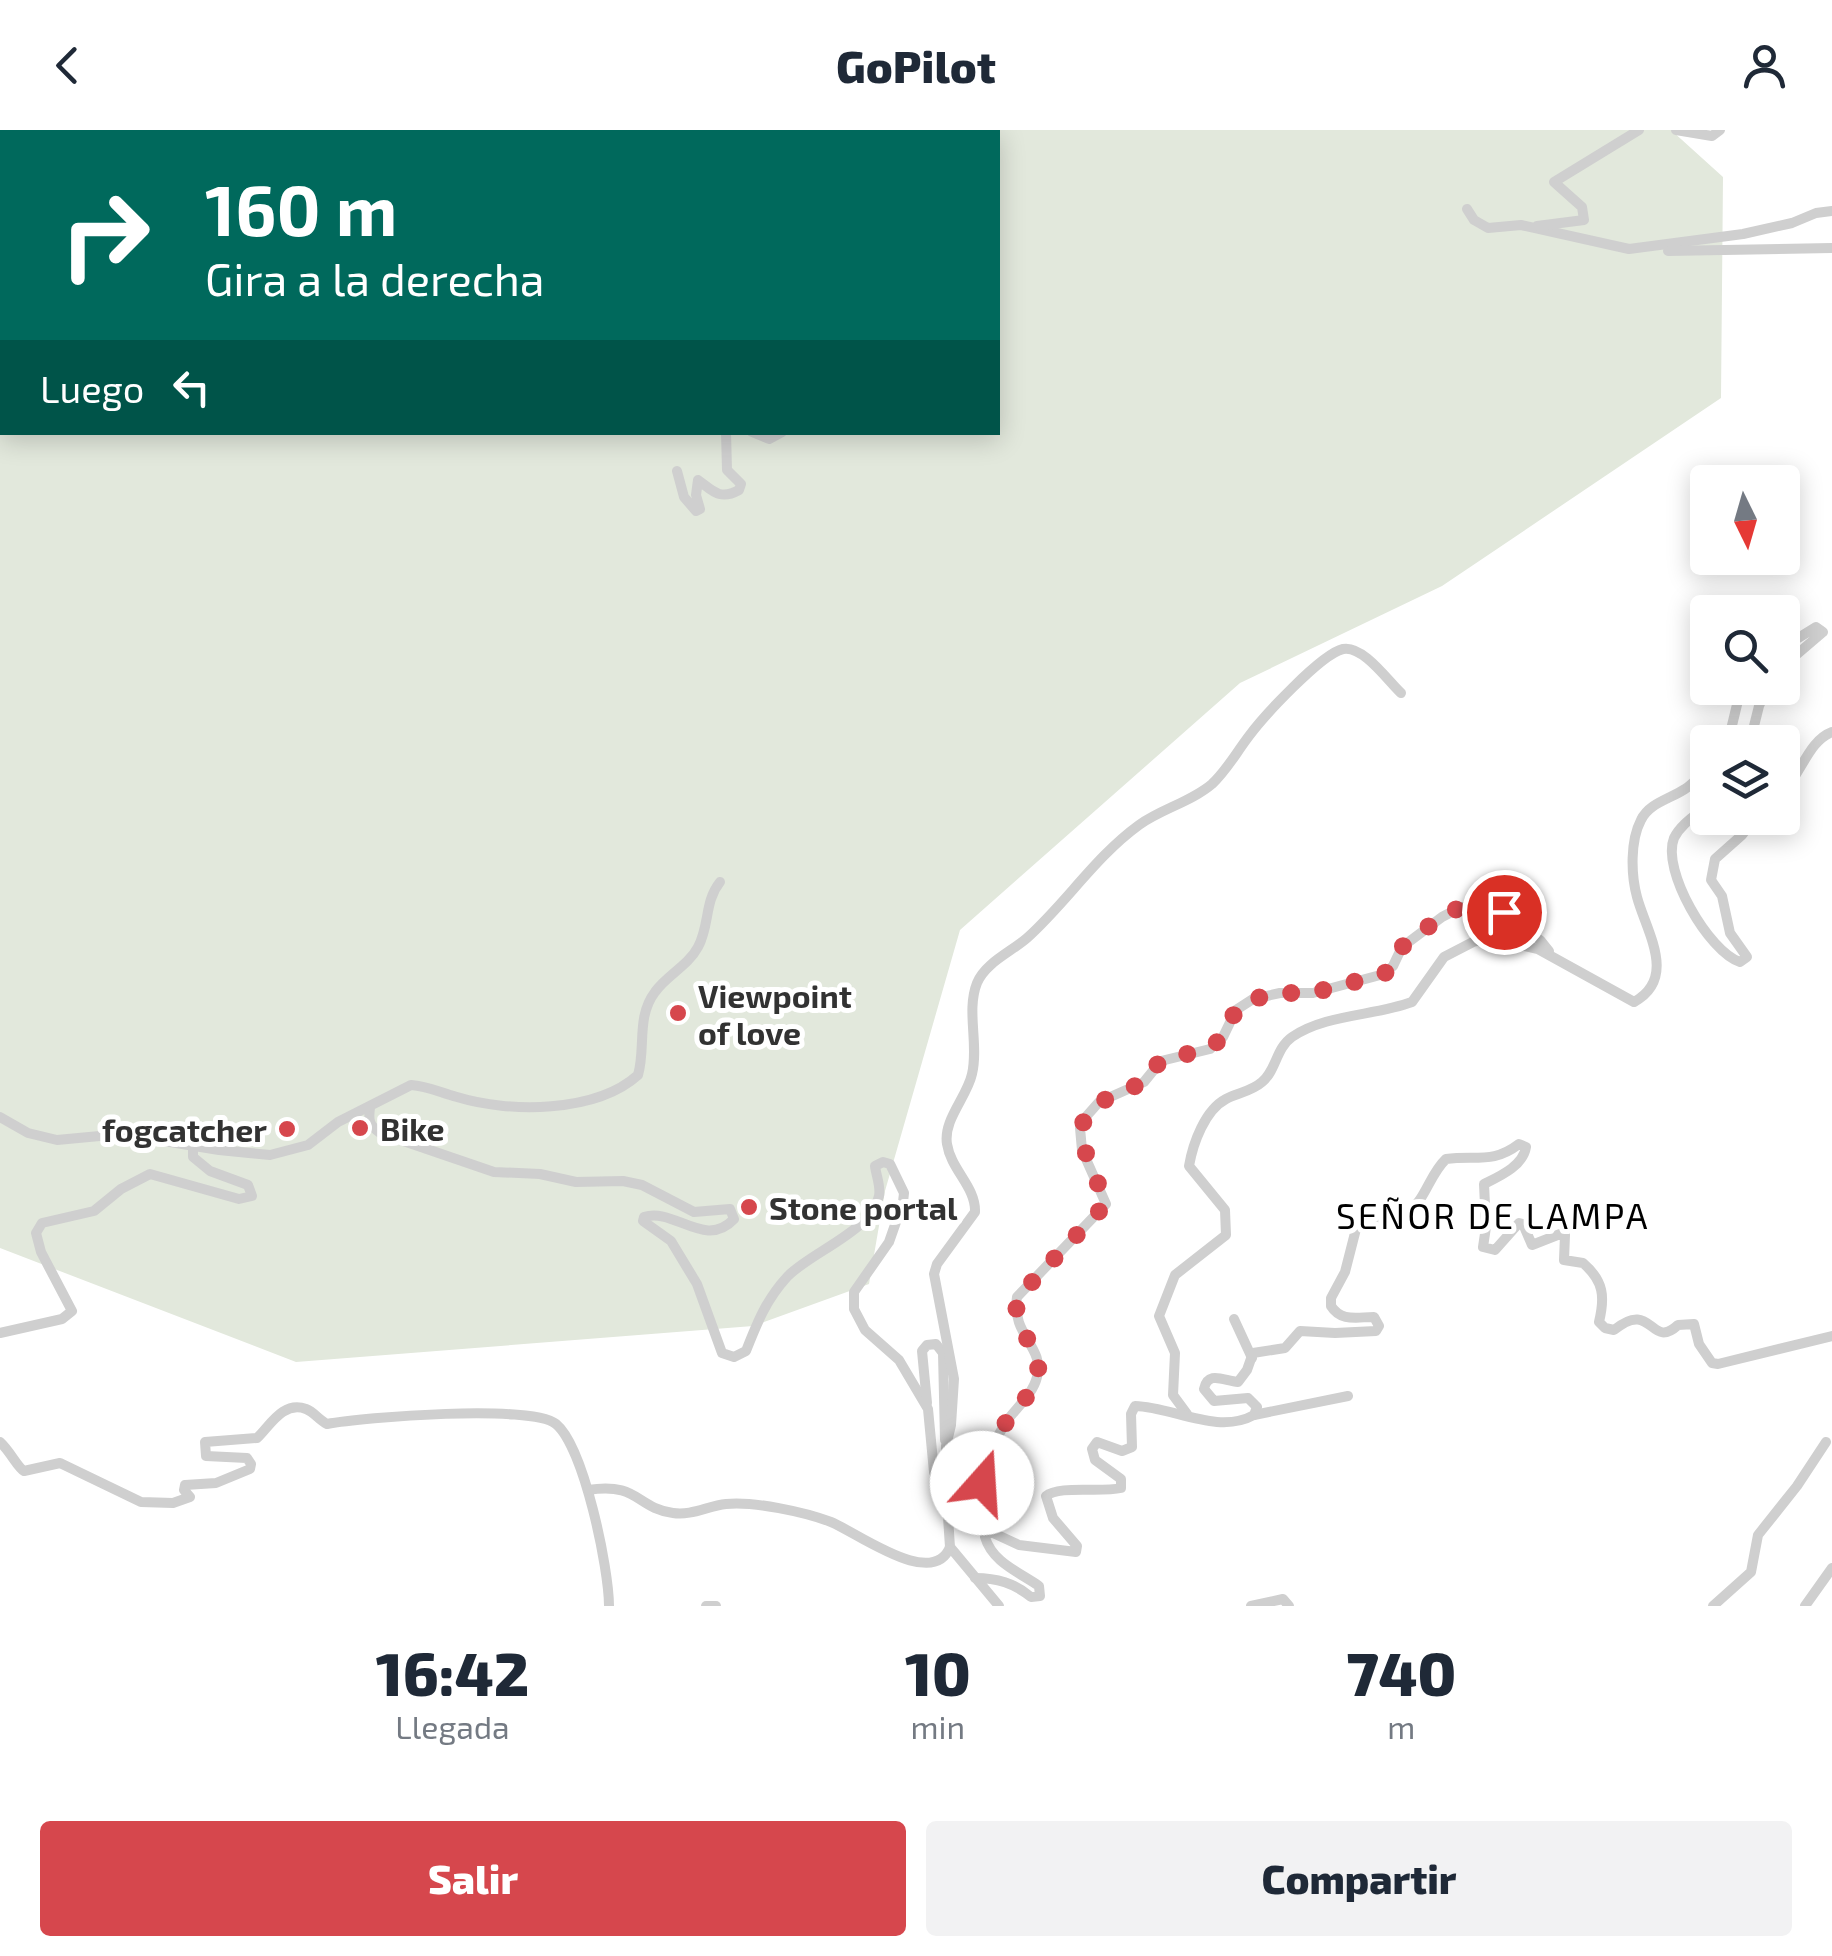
<!DOCTYPE html>
<html lang="es">
<meta charset="utf-8">
<style>
:root{--surface:#fff;--page:#f2f2f3;--text:#1f2937;--muted:#747a83;--accent:#d6474d}
body{margin:0;font-family:"Exo 2",sans-serif;background:var(--page);color:var(--text);height:100vh;display:flex;flex-direction:column;font-size:38px;white-space:nowrap}
*{box-sizing:border-box;margin:0}
p{font-size:32px;color:var(--muted)}
.icon{flex:none;width:55px;height:55px;fill:none;stroke:currentColor;stroke-width:2;stroke-linecap:round;stroke-linejoin:round}
.map{position:relative;height:1476px;overflow:hidden}
.panel{display:flex;flex-direction:column;background:var(--surface);flex:1}
.panel>*{flex:none}
.hud{position:absolute;left:0px;top:0px;width:1000px;height:305px;box-shadow:0 5px 25px #0003;background:#00695c;color:#fff;overflow:hidden}
.needle{width:65px;rotate:175deg}
.controls{position:absolute;left:1690px;top:335px;display:grid;gap:20px}
.controls a{display:grid;place-items:center;width:110px;height:110px;border-radius:10px;background:var(--surface);box-shadow:0 5px 25px #0003;font-size:50px}
.pin{position:absolute;display:grid;place-items:center;width:85px;height:85px;color:#fff;margin:-42px;border:5px solid #fff;border-radius:50%;box-shadow:0 2px 10px #0007}
.me{position:absolute;width:110px;margin:-55px;rotate:19deg;stroke-linejoin:round;filter:drop-shadow(0 0 8px #0008)}
.turn{display:flex;align-items:center;gap:35px;height:210px;padding:0 40px;font-size:45px}
.turn .icon{width:130px;height:130px;stroke-width:2.5}
.turn b{display:block;font-size:70px;line-height:85px}
.then{display:flex;align-items:center;height:95px;padding:0 40px;background:#0003;gap:20px;font-size:38px}
.eta{display:flex;justify-content:space-evenly;align-items:center;height:170px;text-align:center}
.eta b{font-size:60px;font-weight:800;line-height:70px}
.action{display:flex;gap:20px;margin-top:auto;padding:20px 40px}
.action a{flex:1;height:115px;border-radius:10px;background:var(--accent);color:#fff;font-size:40px;font-weight:800;line-height:115px;text-align:center}
.action a+a{background:var(--page);color:var(--text)}
header{display:flex;justify-content:space-between;align-items:center;height:130px;padding:0 40px;background:var(--surface);font-size:45px;font-weight:800}
.map>svg:first-child{display:block}
.green{fill:#e2e8dc;fill-rule:evenodd}
.lines{fill:none;stroke-linecap:round;stroke-linejoin:round}
.minor{stroke:#cfcfcf;stroke-width:10}
.route{stroke:#d6474d;stroke-width:18;stroke-dasharray:0 32.4}
.poi-dot{fill:#d6474d;stroke:#fff;stroke-width:4}
.labels{text-anchor:middle;dominant-baseline:central;stroke-width:10;stroke-linejoin:round;paint-order:stroke}
.poi-label{font-size:32px;font-weight:bold;fill:#323232;stroke:#fff;text-anchor:start}
.neighbourhood-label{font-size:35px;letter-spacing:2.5px;fill:#000;stroke:#fff}
</style>
<header><svg class="icon" aria-label="back" viewBox="0 0 24 24"><path d="M15 5l-7 7 7 7"/></svg>GoPilot<svg class="icon" aria-label="person" viewBox="0 0 24 24"><circle cx="12" cy="8" r="4"/><path d="M4 21q1-7 8-7t8 7"/></svg></header>
<div class="map">
<svg width="1832" height="1476" viewBox="0 0 1832 1476">
<rect width="100%" height="100%" fill="#fff"/>
<path class="green" d="M 0,0 L 1671,0 L 1723,47 L 1721,268 L 1442,456 L 1240,553 L 960,800 L 885,1061 L 869,1154 L 753,1196 L 296,1232 L 0,1118 ZM 2,2 L 998,2 L 998,302 L 2,302 Z"/>
<g class="lines">
<g class="minor">
<polyline points="1676,0 1712,6 1720,0"/>
<polyline points="296,2 299,0"/>
<polyline points="476,2 478,0"/>
<polyline points="980,2 986,0"/>
<polyline points="1467,79 1474,90 1488,98 1521,95 1629,119 1743,104 1792,93 1816,83 1832,81"/>
<polyline points="1537,96 1584,90 1582,77 1554,52 1639,0"/>
<polyline points="1668,121 1832,118"/>
<polyline points="752,302 769,309 782,302"/>
<path d="M 677,341 L 684,367 L 696,381 L 700,379 L 696,365 L 698,350 C 712,360 719,371 739,360 L 741,354 L 727,340 L 726,302"/>
<polyline points="1782,518 1816,497 1823,502 1782,537"/>
<polyline points="1728,612 1741,558"/>
<polyline points="1750,612 1759,576 1767,558"/>
<path d="M 1782,663 C 1801,645 1808,611 1832,602"/>
<path d="M 1708,675 C 1696,685 1681,694 1674,708 C 1661,740 1709,822 1740,832 L 1747,827 L 1730,803 L 1722,766 L 1711,750 L 1715,729 L 1742,705 L 1755,688"/>
<path d="M 370,978 C 368,991 370,996 380,1003 L 494,1042 L 540,1044 L 576,1052 L 623,1051 L 642,1055 L 694,1082 L 730,1079 L 734,1089 C 705,1120 674,1077 644,1087 L 643,1091 L 671,1111 L 697,1154 L 722,1223 L 734,1227 L 746,1221 C 757,1193 766,1170 787,1147 C 809,1123 872,1101 879,1066 C 881,1056 876,1045 875,1036 L 883,1032 L 890,1034 L 904,1063 L 903,1072 L 889,1112 L 854,1162 L 854,1179 L 865,1200 L 899,1230 L 928,1279 L 934,1342 L 948,1387 L 950,1417 L 999,1476"/>
<path d="M 0,987 L 28,1003 L 57,1010 L 121,1004 L 219,1020 L 270,1025 L 308,1015 L 338,992 L 411,955 C 428,956 441,963 457,967 C 509,983 596,983 638,945 C 646,918 636,887 655,862 C 667,845 688,836 698,817 C 710,795 704,772 720,752"/>
<polyline points="1234,1189 1252,1228"/>
<polyline points="0,1203 62,1189 72,1181 41,1122 36,1103 42,1093 94,1081 121,1059 150,1044 239,1069 252,1066 248,1055 210,1041 193,1027 193,1016"/>
<polyline points="927,1273 922,1221 927,1215 936,1214 943,1223 945,1310"/>
<path d="M 1187,1284 L 1173,1265 L 1175,1223 L 1159,1186 L 1175,1145 L 1226,1105 L 1225,1080 L 1189,1036 C 1193,1013 1205,980 1226,969 C 1238,963 1252,961 1262,952 C 1276,941 1276,918 1292,907 C 1326,884 1374,886 1412,872 L 1444,827 L 1473,812 L 1489,808 L 1538,819 L 1634,872 C 1678,848 1646,801 1637,767 C 1631,745 1630,711 1641,690 C 1649,673 1670,669 1685,659 C 1693,654 1700,645 1708,638"/>
<polyline points="1254,1285 1348,1266"/>
<path d="M 0,1312 C 10,1321 18,1338 24,1341 L 60,1333 L 141,1372 L 173,1373 L 190,1367 L 184,1360 L 185,1355 L 216,1353 L 250,1339 L 251,1334 L 247,1328 L 206,1326 L 205,1312 L 257,1308 C 269,1297 283,1270 306,1279 C 314,1282 319,1290 327,1294 C 363,1287 531,1274 556,1294 C 584,1317 609,1439 609,1476"/>
<path d="M 588,1360 C 639,1352 636,1378 673,1383 C 691,1386 708,1376 726,1374 C 753,1371 805,1382 831,1392 C 858,1403 933,1460 950,1417"/>
<path d="M 948,1381 L 946,1316 L 951,1295 L 954,1249 L 934,1144 L 937,1134 L 975,1082 C 976,1057 951,1040 947,1014 C 943,990 967,967 972,944 C 979,914 966,881 977,853 C 985,833 1011,822 1027,808 C 1067,772 1095,727 1139,695 C 1161,679 1191,672 1212,654 C 1227,640 1236,623 1249,606 C 1263,587 1321,524 1343,519 C 1363,515 1388,551 1401,563"/>
<path d="M 987,1404 C 982,1362 982,1329 1006,1292 C 1016,1278 1033,1264 1037,1247 C 1045,1216 1011,1206 1017,1167 L 1106,1074 L 1082,1020 L 1080,998 L 1084,989 L 1099,972 L 1144,952 L 1161,931 L 1210,919 L 1223,907 L 1236,880 L 1253,869 L 1280,863 L 1313,863 L 1384,844 L 1393,836 L 1402,817 L 1442,787 L 1461,777 L 1484,777 L 1504,782 L 1541,811 L 1549,821"/>
<path d="M 975,1448 C 997,1448 1014,1453 1031,1467 L 1040,1466 L 1039,1456 C 1019,1442 992,1432 985,1407 L 991,1402 L 1019,1415 L 1076,1422 L 1077,1416 L 1053,1388 L 1046,1366 C 1059,1355 1100,1363 1121,1358 L 1121,1349 L 1095,1330 L 1092,1319 L 1097,1312 L 1122,1321 L 1132,1317 L 1131,1284 L 1135,1276 C 1173,1277 1218,1305 1254,1285 L 1257,1277 L 1248,1268 L 1214,1271 L 1204,1259 C 1208,1240 1224,1251 1238,1252 L 1247,1240 L 1253,1223 L 1285,1218 L 1300,1201 L 1335,1203 L 1376,1201 L 1379,1196 L 1374,1187 C 1357,1187 1341,1192 1331,1176 L 1331,1168 L 1345,1142 L 1356,1099 C 1373,1091 1394,1094 1409,1082 C 1426,1068 1430,1044 1446,1029 C 1476,1025 1493,1034 1519,1014 L 1526,1017 C 1523,1036 1500,1046 1484,1054 L 1486,1097 L 1483,1117 L 1495,1120 L 1519,1093 L 1523,1094 L 1532,1115 L 1560,1104 L 1565,1105 L 1564,1130 L 1583,1133 C 1604,1151 1605,1167 1599,1192 L 1605,1198 L 1614,1200 C 1653,1168 1650,1221 1678,1195 L 1694,1194 L 1699,1214 L 1712,1233 L 1718,1234 L 1832,1206"/>
<polyline points="706,1476 716,1476"/>
<polyline points="1251,1476 1283,1469 1289,1476"/>
<polyline points="1713,1476 1751,1442 1758,1405 1797,1356 1826,1312"/>
<polyline points="1805,1476 1832,1438"/>
</g>
</g>
<g class="lines">
<path class="route" d="M 982,1353 C 985,1333 994,1312 1005,1294 C 1016,1277 1036,1262 1038,1241 C 1041,1212 1012,1206 1017,1168 L 1106,1074 L 1080,1008 L 1084,989 L 1100,972 L 1144,952 L 1160,931 L 1210,918 L 1223,907 L 1236,880 L 1253,869 L 1280,863 L 1312,863 L 1384,844 L 1393,836 L 1402,817 L 1442,786 L 1461,777 L 1484,777 L 1504,782"/>
</g>
<g class="poi-dot">
<circle cx="678" cy="883" r="10"/>
<circle cx="360" cy="998" r="10"/>
<circle cx="287" cy="999" r="10"/>
<circle cx="749" cy="1077" r="10"/>
</g>
<g class="labels">
<g class="poi-label">
<text x="698" y="865">Viewpoint<tspan x="698" dy="37">of love</tspan></text>
<text x="380" y="998">Bike</text>
<text x="267" y="999" text-anchor="end">fogcatcher</text>
<text x="769" y="1077">Stone portal</text>
</g>
<g class="neighbourhood-label">
<text x="1493" y="1085">SEÑOR DE LAMPA</text>
</g>
</g>
</svg>
<div class="controls">
<a><svg class="needle" viewBox="-14 -14 28 28"><path d="M0-13l5 13h-10z" fill="#e53935"/><path d="M0 13l5-13h-10z" fill="#747a83"/></svg></a>
<a><svg class="icon" aria-label="search" viewBox="0 0 24 24"><circle cx="10" cy="10" r="6"/><path d="M15 15l6 6"/></svg></a>
<a><svg class="icon" aria-label="layers" viewBox="0 0 24 24"><path d="M12 4l9 5-9 5-9-5zM3 14l9 5 9-5"/></svg></a>
</div>
<div class="pin" style="left:1504px;top:782px;background:#d93025"><svg class="icon" aria-label="arrive" viewBox="0 0 24 24"><path d="M6 21V4h12l-3 4 3 4H6"/></svg></div>
<svg class="me" style="left:982px;top:1353px" viewBox="-20 -20 40 40"><circle r="19" fill="#fff"/><path d="M0-13L10 11 0 6-10 11z" fill="#d6474d"/></svg>
<div class="hud">
<div class="turn"><svg class="icon" aria-label="right" viewBox="0 0 24 24"><path d="M7 20v-9h11M14 6l5 5-5 5"/></svg><div><b>160 m</b>Gira a la derecha</div></div>
<div class="then">Luego<svg class="icon" aria-label="left" viewBox="0 0 24 24"><path d="M17 20v-9H6M10 6l-5 5 5 5"/></svg></div>
</div>
</div>
<section class="panel">
<div class="eta">
<div><b>16:42</b><p>Llegada</p></div>
<div><b>10</b><p>min</p></div>
<div><b>740</b><p>m</p></div>
</div>
<div class="action"><a>Salir</a><a>Compartir</a></div>
</section>
